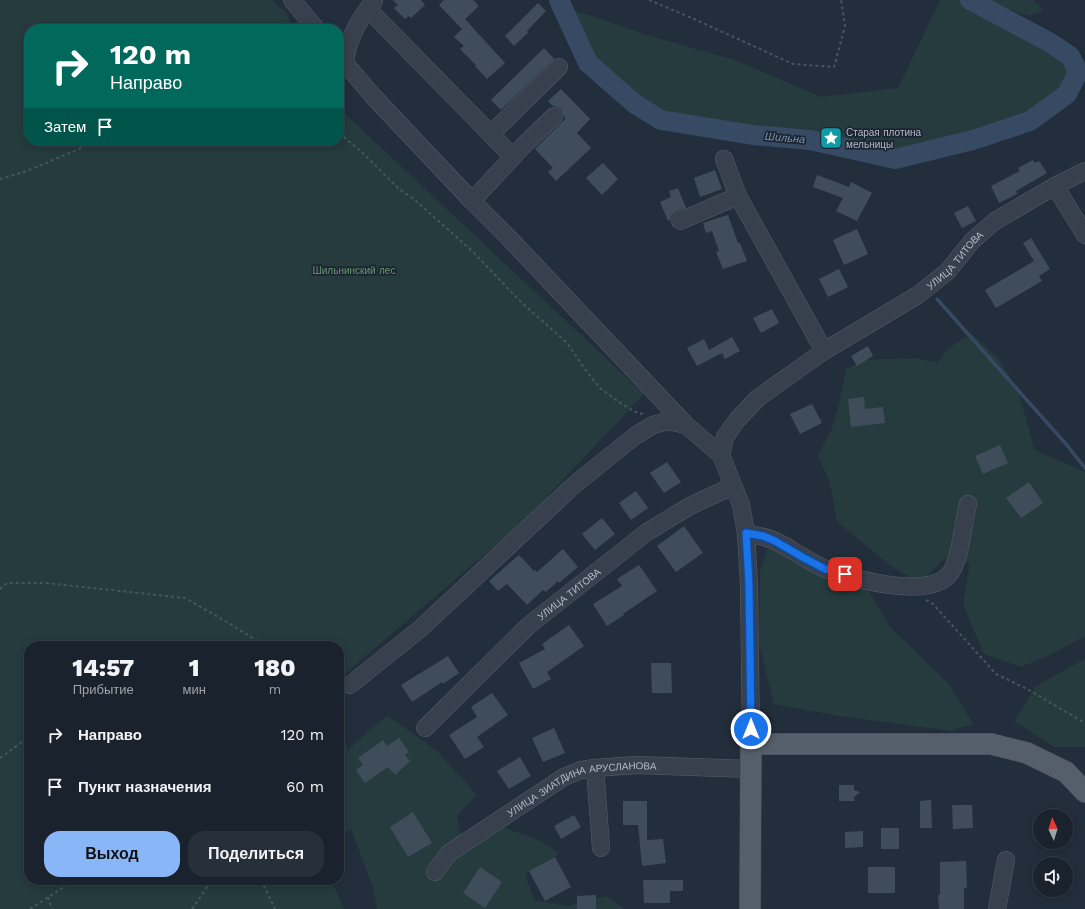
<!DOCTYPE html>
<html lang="ru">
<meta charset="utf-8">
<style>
:root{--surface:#1a222d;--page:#272f39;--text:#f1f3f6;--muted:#9fa4aa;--line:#383f49;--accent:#89b6f7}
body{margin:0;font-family:"Work Sans",sans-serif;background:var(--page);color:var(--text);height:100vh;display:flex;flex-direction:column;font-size:15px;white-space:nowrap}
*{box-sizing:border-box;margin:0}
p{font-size:13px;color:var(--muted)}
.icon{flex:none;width:22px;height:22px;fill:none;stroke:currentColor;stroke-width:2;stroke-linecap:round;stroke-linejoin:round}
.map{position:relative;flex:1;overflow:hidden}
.drawer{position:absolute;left:24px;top:641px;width:320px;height:244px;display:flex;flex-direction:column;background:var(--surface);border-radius:16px;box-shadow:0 2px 10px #0003,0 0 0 1px var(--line)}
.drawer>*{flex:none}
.hud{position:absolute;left:24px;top:24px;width:320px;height:122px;border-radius:16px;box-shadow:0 2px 10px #0003,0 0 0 1px var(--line);background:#00695c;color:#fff;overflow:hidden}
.needle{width:26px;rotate:356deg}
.fabs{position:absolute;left:1033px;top:809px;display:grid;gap:8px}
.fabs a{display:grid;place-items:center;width:40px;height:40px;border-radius:50%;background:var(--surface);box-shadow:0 2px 10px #0003,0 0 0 1px var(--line);font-size:20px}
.pin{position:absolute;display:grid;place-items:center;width:34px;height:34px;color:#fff;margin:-17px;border-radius:8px;box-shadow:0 2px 6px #0006}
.me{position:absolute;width:44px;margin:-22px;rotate:0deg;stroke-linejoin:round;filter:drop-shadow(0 0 3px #0008)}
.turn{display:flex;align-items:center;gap:14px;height:84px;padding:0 20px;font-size:18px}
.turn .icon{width:52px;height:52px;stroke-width:2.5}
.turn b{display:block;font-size:28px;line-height:34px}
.then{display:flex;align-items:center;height:38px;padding:0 20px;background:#0003;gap:8px;font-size:15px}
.eta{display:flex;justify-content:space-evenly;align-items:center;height:68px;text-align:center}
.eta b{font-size:24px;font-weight:800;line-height:28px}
.cta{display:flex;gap:8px;margin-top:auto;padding:8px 20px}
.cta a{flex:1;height:46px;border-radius:16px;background:var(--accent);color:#111;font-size:16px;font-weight:800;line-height:46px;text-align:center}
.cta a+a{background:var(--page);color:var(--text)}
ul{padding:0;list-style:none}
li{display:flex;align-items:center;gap:12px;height:52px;padding:0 20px}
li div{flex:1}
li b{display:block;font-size:15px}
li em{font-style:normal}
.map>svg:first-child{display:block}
.green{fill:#253b3d}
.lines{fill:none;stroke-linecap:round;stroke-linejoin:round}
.stream{stroke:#374a63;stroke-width:3.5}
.river{stroke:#374a63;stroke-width:20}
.building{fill:#3f4d5b}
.minor-casing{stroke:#555e6a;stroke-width:18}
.major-casing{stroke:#404955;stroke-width:22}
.path{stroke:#43585a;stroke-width:2;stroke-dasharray:3 3;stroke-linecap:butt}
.minor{stroke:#37404c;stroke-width:17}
.major{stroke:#555f6c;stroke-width:21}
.route-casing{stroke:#114b97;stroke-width:10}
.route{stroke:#1a73e8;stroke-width:7}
.labels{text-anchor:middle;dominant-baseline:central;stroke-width:3.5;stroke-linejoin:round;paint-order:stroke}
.poi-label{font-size:10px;fill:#b3bbc8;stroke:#1c2531;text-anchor:start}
.street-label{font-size:10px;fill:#b3bbc8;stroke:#1c2531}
.park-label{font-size:10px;fill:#6a9874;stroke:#1c2531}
.water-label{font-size:11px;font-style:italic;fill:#7b92af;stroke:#1c2531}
</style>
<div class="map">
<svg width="1085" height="909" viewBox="0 0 1085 909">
<rect width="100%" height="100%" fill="#232e3c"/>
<g class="green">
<polygon points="0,0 272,0 286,13 294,29 29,29 29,141 339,141 339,108 644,394 525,520 360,661 339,680 339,646 29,646 29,880 332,880 344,909 0,909"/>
<polygon points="940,0 970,0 1049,42 1070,56 1078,72 1067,94 1030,121 973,140 895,159 810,140 753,135 661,120 635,104 588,63 562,6 647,35 738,61 821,97 898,88"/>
<polygon points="983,0 1034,0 1043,11 1029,16"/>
<polygon points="971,333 999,359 1017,388 1035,450 1085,472 1085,636 1052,654 1021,667 984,654 963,604 970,563 944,559 920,583 891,566 837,522 830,484 818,455 831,431 839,404 846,369 866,360 916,358 937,363 948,349"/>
<polygon points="771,539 805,547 861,578 890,627 949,684 973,724 951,731 839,716 774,704 759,645 760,571"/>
<polygon points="1085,659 1085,747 1054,747 1014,721 1036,686"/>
<polygon points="387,715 437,751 477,795 457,816 460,833 501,826 541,841 559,854 525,874 534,900 567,906 606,896 625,909 377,909 372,885 351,829 339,836 339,719 348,750"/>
</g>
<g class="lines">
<polyline class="stream" points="937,299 1066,444 1085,468"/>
<polyline class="river" points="559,0 588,63 635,104 661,120 753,135 810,140 895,159 973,140 1030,121 1067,94 1078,72 1070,56 1049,42 970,0"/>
</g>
<g class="building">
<polygon points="393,0 421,0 425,5 411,18 409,16 405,19 394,8 398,5"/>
<polygon points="444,0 473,0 479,6 465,19 505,63 487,79 475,66 476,65 460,49 464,46 454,37 462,29 439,5"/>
<polygon points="538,3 546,11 527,31 528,33 514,46 505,36"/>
<polygon points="544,48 554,59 501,110 491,100"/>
<polygon points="561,89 590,119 577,133 591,148 556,181 548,172 553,168 535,149 565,119 561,109 557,107 553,106 548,101"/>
<polygon points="1033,160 1035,163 1039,161 1047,173 1016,191 1017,194 999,203 991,186 1020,171 1018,168"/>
<polygon points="603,163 618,179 602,195 586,178"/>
<polygon points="715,170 722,189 700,197 694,178"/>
<polygon points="817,175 849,187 851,182 872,193 857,221 836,211 843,198 813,187"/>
<polygon points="678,188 686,208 676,212 672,215 670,220 668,221 660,202 671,197 669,191"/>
<polygon points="968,206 976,221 962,228 954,213"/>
<polygon points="728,215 738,243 740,243 747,261 723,269 716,252 719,251 712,231 706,233 703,223"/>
<polygon points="857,229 868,254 844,265 833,240"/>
<polygon points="1031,238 1050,269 1039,276 1042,281 996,308 985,290 1034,261 1023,243"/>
<polygon points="839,269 848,287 828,297 819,279"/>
<polygon points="772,309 779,323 761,333 753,318"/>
<polygon points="732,337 740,351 725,359 722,353 697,366 687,348 704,339 709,350"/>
<polygon points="868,346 873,356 857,366 851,356"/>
<polygon points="864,397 865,409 883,407 885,423 851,427 848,399"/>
<polygon points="812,404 822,423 800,434 790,414"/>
<polygon points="1000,445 1008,463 983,474 975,456"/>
<polygon points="667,462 681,482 664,493 650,473"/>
<polygon points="1029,482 1043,503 1021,518 1006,498"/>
<polygon points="636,491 648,508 631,520 619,503"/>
<polygon points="602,518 615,534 595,550 582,534"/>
<polygon points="684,526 703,553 676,572 657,546"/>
<polygon points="563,549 578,567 559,583 558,581 546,592 543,590 527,605 507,584 498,591 489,581 519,555 534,571 535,570 537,572"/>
<polygon points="639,565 657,591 623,614 624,615 607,626 593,604 622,586 617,579"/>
<polygon points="569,625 584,646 547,672 551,679 533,689 519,663 545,649 542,644"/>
<polygon points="448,656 459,673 443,684 442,682 412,702 401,685"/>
<polygon points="651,663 671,663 672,693 652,693"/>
<polygon points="492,693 508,715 477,737 484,747 465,759 449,735 477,717 471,707"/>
<polygon points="554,728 565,753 543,762 532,738"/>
<polygon points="399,738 409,752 405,755 410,761 395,775 388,767 365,783 356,770 363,765 358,758 383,740 387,746"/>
<polygon points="520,757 531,776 509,789 497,771"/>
<polygon points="839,785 854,785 854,790 860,792 854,797 854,801 839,801"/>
<polygon points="931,800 932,828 920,828 920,801"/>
<polygon points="623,801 647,801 647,840 663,839 666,863 642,866 638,825 623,825"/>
<polygon points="952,805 972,805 973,828 953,829"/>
<polygon points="413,812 432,843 408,857 390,827"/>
<polygon points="574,815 581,827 561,839 554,826"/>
<rect x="881" y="828" width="18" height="21"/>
<polygon points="863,831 863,847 845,848 845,832"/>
<polygon points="555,857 571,887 545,901 529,871"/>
<polygon points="966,861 967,888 964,888 964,909 939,909 938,895 940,895 940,862"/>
<polygon points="480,867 502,882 485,908 463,893"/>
<rect x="868" y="867" width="27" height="26"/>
<polygon points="643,880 683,880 683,891 670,891 670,903 644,903"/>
<polygon points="596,895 596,909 577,909 577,896"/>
</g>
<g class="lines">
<g class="minor-casing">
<g id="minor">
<polyline points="292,0 316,29"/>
<polyline points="368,9 513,157"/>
<polyline points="339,56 372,95 472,201 509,238 686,425 721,455 741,505 746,533 749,584 751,744"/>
<path d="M 345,63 C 347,39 359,19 374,1"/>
<polyline points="491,134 559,67"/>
<polyline points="724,159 738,196 824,351"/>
<polyline points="1055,186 1085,235"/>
<polyline points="472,201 523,146 554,116"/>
<polyline points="680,221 738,196"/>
<path id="s1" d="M 721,455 L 725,437 L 737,420 L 758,398 L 824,351 L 918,295 L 948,271 L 972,241 L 995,221 L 1055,186 L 1085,171"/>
<path d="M 746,533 C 756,535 766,537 775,541 C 793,549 808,562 826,569 C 853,579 932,601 951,572 C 961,556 963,524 968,504"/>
<polyline points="350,685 420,629 574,485 635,436 653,425 668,421 686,425"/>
<path id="s2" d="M 425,728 L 528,626 L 647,532 L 690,506 L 733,486"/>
<polyline points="595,768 601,848"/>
<path id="s3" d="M 435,872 L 449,853 L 564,777 L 581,770 L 595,768 L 636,765 L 751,769"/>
<polyline points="997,909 1006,860"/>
</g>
</g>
<g class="major-casing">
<polyline id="major" points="750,909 751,744 991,744 1027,753 1066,772 1085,792"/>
</g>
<g class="path">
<polyline points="649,0 694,19 793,64 834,67 845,26 841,0"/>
<polyline points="339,133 364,154 399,189 415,200 472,251 521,302 567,343 587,372 601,389 619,402 635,412 643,414"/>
<polyline points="0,179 27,171 98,141"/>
<polyline points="0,589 7,583 46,583 185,598 227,622 265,646"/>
<polyline points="926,600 933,604 996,674 1027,689 1085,723"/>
<polyline points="0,758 29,737"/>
<polyline points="261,880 275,909"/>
<polyline points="48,897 52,909"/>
<polyline points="30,909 75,880"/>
<polyline points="192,909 202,895 211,880"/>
</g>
<use href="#minor" class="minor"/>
<use href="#major" class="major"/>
</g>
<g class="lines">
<g class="route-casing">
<polyline id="route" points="751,729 749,584 746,533 763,536 775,541 804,558 825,569 845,574"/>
</g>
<use href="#route" class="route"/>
</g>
<defs>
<g id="sight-square" transform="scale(1.15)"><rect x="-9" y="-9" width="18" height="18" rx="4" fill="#0f9aa8" stroke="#1c2531"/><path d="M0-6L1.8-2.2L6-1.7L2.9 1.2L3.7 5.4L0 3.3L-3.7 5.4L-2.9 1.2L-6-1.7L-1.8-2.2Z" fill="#fff"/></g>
</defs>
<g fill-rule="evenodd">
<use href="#sight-square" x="831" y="138"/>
</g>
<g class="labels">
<g class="poi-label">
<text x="846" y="132">Старая плотина<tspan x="846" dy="12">мельницы</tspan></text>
</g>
<g class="street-label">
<text stroke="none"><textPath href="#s1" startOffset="311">УЛИЦА ТИТОВА</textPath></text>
<text stroke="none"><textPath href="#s2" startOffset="197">УЛИЦА ТИТОВА</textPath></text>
<text stroke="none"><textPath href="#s3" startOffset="175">УЛИЦА ЗИАТДИНА АРУСЛАНОВА</textPath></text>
</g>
<g class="park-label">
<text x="354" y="270">Шильнинский лес</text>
</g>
<g class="water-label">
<text transform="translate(785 138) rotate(5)">Шильна</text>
</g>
</g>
</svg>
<div class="fabs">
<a><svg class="needle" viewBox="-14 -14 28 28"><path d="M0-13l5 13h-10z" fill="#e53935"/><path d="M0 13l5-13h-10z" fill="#9fa4aa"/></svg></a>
<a><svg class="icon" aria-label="sound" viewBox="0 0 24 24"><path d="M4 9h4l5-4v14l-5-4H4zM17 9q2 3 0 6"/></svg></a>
</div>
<div class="pin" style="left:845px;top:574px;background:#d93025"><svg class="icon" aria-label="arrive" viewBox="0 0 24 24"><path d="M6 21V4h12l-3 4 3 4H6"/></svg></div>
<svg class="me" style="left:751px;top:729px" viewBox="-20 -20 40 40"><circle r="17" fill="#1a73e8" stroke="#fff" stroke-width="3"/><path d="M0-11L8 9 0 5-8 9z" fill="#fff"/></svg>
<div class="hud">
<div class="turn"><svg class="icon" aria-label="right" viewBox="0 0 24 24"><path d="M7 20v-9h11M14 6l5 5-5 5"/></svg><div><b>120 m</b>Направо</div></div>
<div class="then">Затем<svg class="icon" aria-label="arrive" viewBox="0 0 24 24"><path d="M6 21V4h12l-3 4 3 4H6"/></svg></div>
</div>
<section class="drawer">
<div class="eta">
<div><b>14:57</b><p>Прибытие</p></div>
<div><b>1</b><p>мин</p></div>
<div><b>180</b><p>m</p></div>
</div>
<ul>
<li><svg class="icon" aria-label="right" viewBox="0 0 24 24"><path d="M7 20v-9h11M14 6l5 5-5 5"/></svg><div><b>Направо</b></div><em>120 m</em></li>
<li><svg class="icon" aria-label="arrive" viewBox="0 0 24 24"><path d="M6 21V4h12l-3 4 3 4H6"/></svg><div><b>Пункт назначения</b></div><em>60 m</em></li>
</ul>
<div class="cta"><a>Выход</a><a>Поделиться</a></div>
</section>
</div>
